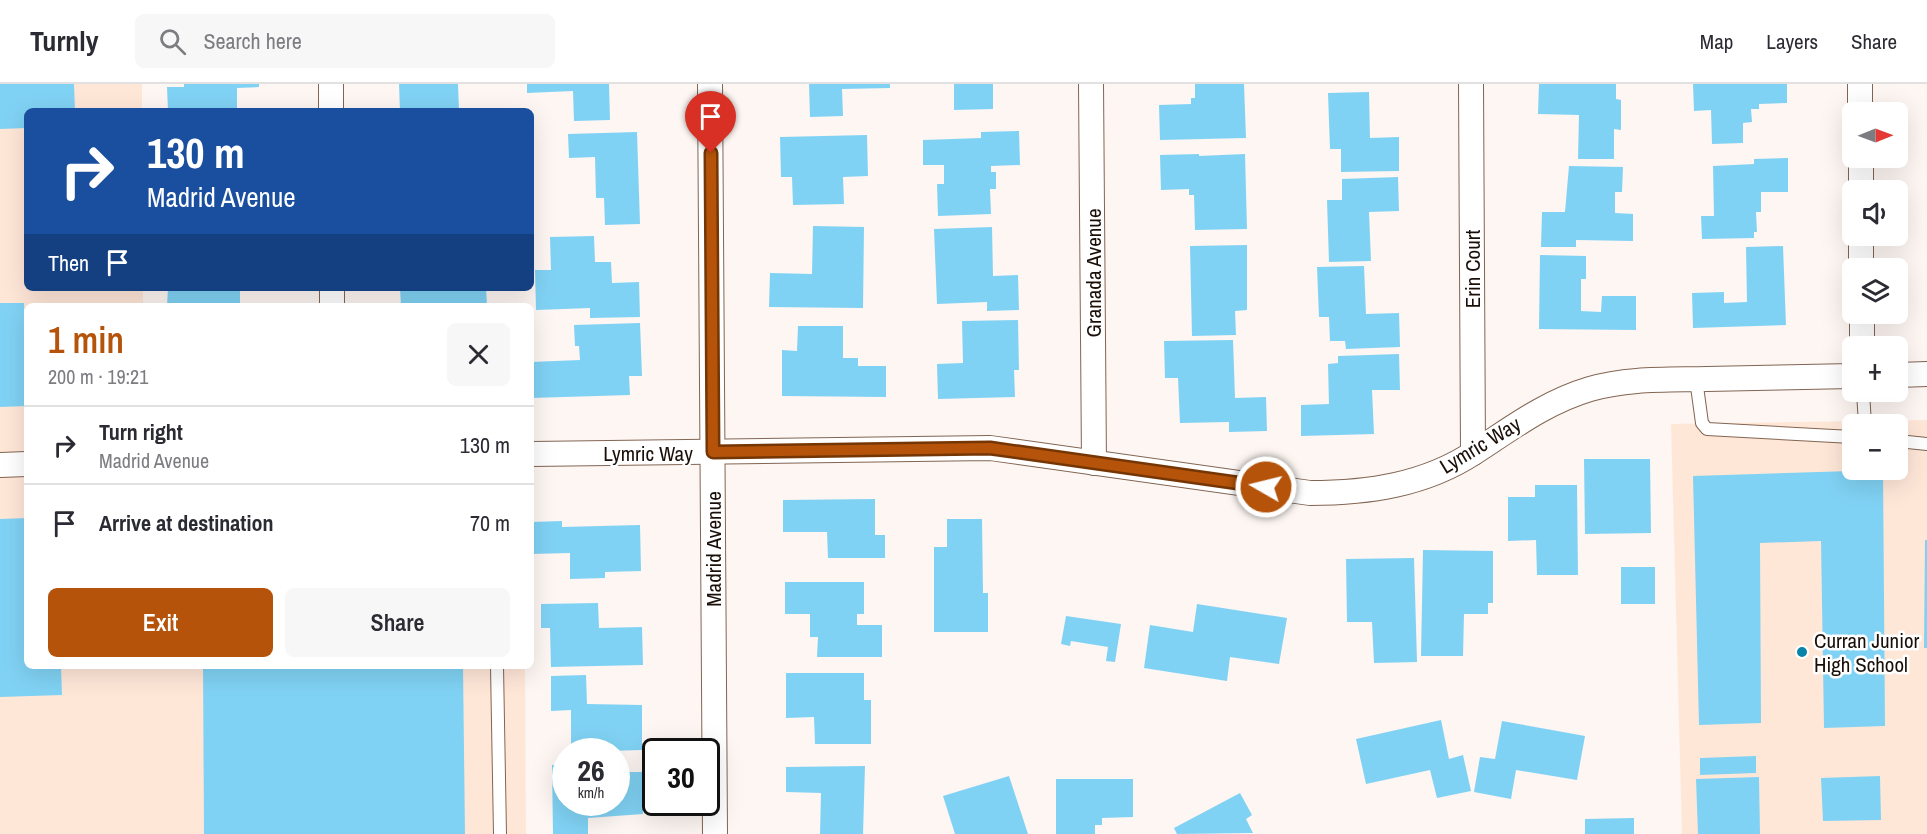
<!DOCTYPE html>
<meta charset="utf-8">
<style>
:root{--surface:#fff;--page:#f7f7f7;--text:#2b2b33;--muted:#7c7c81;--line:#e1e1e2;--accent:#b45309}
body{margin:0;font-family:"Archivo Narrow",sans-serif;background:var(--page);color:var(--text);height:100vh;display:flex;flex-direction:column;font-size:22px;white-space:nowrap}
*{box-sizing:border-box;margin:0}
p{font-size:20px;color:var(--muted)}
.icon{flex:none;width:33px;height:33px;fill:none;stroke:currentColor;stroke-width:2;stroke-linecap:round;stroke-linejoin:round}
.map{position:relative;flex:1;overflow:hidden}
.sheet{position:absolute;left:24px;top:219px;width:510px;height:366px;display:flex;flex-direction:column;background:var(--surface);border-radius:9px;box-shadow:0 6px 24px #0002}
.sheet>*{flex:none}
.banner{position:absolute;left:24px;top:24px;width:510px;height:183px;border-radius:9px;box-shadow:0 6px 24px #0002;background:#1a4fa0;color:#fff;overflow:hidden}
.needle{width:39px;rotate:89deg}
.buttons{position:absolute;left:1842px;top:18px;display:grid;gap:12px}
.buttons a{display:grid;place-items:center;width:66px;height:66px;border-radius:9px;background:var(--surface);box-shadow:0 6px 24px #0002;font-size:30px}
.speed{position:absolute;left:552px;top:654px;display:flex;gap:12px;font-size:30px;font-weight:700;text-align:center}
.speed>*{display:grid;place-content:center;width:78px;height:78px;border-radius:50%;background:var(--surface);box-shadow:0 6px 24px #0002;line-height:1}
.speed small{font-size:15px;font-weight:400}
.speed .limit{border:3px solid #111;border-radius:9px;background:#fff;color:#111}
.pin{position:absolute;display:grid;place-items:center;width:51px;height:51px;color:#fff;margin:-62px -26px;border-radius:50% 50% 50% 0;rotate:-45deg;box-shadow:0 0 6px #0007}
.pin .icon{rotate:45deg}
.me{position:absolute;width:66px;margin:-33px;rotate:278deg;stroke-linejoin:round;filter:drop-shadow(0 0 4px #0008)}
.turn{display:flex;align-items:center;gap:21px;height:126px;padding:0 24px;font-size:27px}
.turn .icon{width:78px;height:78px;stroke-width:2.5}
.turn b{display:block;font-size:42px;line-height:51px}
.then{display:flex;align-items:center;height:57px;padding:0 24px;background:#0003;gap:12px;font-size:22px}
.round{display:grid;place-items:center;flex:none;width:63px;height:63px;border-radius:9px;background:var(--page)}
.head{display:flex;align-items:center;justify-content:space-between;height:102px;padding:0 24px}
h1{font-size:36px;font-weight:600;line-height:45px;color:var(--accent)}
.cta{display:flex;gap:12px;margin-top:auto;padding:12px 24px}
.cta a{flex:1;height:69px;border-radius:9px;background:var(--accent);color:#fff;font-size:24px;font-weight:600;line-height:69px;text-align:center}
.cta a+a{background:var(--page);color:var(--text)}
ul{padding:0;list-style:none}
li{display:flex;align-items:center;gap:18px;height:78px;padding:0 24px;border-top:2px solid var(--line)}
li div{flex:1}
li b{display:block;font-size:22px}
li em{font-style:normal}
header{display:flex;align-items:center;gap:36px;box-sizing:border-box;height:84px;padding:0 30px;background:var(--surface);border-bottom:2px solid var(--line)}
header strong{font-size:28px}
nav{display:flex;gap:33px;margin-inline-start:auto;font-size:21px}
.search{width:420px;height:54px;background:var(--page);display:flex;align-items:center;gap:15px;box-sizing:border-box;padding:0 21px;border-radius:9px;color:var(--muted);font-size:22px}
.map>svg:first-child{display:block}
.built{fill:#ffe7d8;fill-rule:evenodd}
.building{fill:#80d2f4}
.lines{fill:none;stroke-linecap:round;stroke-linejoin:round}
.service-casing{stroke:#826553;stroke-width:14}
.minor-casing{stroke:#826553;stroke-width:26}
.service{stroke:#fff;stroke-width:12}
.minor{stroke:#fff;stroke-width:24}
.route-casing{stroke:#753606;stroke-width:15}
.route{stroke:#b45309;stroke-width:10}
.poi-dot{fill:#0884a8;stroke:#fff;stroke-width:2}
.labels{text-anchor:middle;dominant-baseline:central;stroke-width:5;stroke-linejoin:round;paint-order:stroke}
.street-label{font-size:21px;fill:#1a0f08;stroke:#fff}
.poi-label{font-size:21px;fill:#1a0f08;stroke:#fff;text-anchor:start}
</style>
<header>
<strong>Turnly</strong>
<div class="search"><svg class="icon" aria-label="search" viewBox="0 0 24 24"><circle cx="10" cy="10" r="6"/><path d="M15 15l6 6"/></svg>Search here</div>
<nav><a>Map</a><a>Layers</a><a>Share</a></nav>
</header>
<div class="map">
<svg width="1927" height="750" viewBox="0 0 1927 750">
<rect width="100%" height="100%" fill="#fdf6f2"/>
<g class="built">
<polygon points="0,0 142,0 142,27 27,27 27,204 143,204 143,222 27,222 27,582 525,582 526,750 0,750"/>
<path d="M 1927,336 L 1927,750 L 1682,750 L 1671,340 ZM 1852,340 L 1898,340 L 1898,386 L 1852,386 Z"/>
</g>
<g class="building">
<polygon points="0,0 74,0 75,27 27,27 27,44 0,45"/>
<polygon points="184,0 259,0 259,3 237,4 237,27 168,27 167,3 184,3"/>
<polygon points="399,0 458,0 459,27 400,27"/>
<polygon points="527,0 609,0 610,36 574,37 573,7 527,9"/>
<polygon points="809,0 890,0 890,4 842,5 843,32 810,33"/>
<polygon points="954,0 993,0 993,25 954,26"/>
<polygon points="1195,0 1244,0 1246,54 1160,56 1159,21 1191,20 1191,14 1195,14"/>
<polygon points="1539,0 1616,0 1616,15 1621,16 1621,46 1614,45 1614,75 1578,75 1579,31 1538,30"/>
<polygon points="1693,0 1787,0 1787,19 1759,20 1759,25 1751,25 1752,38 1743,39 1743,59 1712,60 1711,26 1694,27"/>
<polygon points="1369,8 1370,54 1399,53 1399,87 1341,88 1341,65 1330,65 1328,9"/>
<polygon points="1019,47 1020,81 991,82 991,88 996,88 996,105 990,105 991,130 938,132 937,100 944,100 944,81 923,81 923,56 981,54 981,48"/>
<polygon points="637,48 640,140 605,141 604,114 596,114 595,73 569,74 568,50"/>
<polygon points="867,51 868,92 843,93 844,120 793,121 792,93 781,93 780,53"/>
<polygon points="1199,70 1199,72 1245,70 1247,145 1195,146 1194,111 1189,111 1189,105 1161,106 1160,71"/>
<polygon points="1788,74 1788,108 1761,108 1761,128 1756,128 1757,148 1754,148 1754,154 1702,155 1701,132 1714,132 1713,82 1754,80 1754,75"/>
<polygon points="1569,82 1623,83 1622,108 1615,108 1615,129 1633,130 1633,157 1576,156 1576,163 1541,163 1542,128 1565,128"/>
<polygon points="1398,93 1399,127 1369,128 1371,177 1329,178 1327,116 1342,116 1342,95"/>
<polygon points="813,142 864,143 863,224 769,223 770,189 812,190"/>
<polygon points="992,143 993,192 1018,191 1019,226 987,227 987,218 937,220 934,145"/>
<polygon points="594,152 595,178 611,178 612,199 639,198 640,233 590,234 590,224 536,226 535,186 551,186 550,153"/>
<polygon points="1247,161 1247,226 1235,227 1236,251 1192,252 1190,162"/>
<polygon points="1783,162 1786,241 1693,244 1692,209 1724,208 1724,219 1747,218 1746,163"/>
<polygon points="1540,171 1586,172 1586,195 1581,195 1581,227 1601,228 1602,212 1636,212 1636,246 1539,245"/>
<polygon points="1364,182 1366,230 1399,229 1400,263 1346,265 1345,257 1330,257 1329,233 1319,233 1317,183"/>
<polygon points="168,204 240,204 240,222 167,222"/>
<polygon points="400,204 486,204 487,222 401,222"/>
<polygon points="0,219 24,219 27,322 0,323"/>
<polygon points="1018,236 1019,286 1014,286 1015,313 938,315 937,280 963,279 962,237"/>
<polygon points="640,239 642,292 629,292 630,311 531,314 531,278 580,276 579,262 575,262 574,241"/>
<polygon points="798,242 843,242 843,274 858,274 858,282 886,282 886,313 782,312 782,266 797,267"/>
<polygon points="1233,256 1235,314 1266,313 1267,347 1229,348 1229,338 1180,339 1178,294 1165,294 1164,257"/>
<polygon points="1399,270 1400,306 1372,306 1374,350 1301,352 1301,321 1329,320 1328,280 1338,279 1338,272"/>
<polygon points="1584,375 1650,375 1651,449 1585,450"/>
<polygon points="1883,386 1885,642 1824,644 1821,457 1760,459 1761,639 1699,641 1693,392"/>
<polygon points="1535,401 1577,401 1578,491 1537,491 1536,456 1508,457 1508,413 1535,413"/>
<polygon points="875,415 875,451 885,451 885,474 828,474 827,448 783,448 783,416"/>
<polygon points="27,434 27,582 61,582 62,611 0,613 0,435"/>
<polygon points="947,435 982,435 983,509 988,509 988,548 934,548 934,463 947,463"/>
<polygon points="562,437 562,443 640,441 641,487 605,488 605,494 570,495 570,469 531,470 531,438"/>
<polygon points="1925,456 1927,456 1927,564 1924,564"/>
<polygon points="1423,466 1493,467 1493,519 1488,519 1488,530 1464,530 1463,572 1421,572"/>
<polygon points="1414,474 1417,578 1374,579 1372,538 1347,538 1346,475"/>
<rect x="1621" y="483" width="34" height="37"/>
<polygon points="785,498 864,498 864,530 857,530 857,541 882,541 882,573 817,573 818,553 810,553 810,530 785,530"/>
<polygon points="598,519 599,544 642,543 643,581 551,583 550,544 541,544 541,520"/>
<polygon points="1197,520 1287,534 1279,580 1230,573 1227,597 1144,584 1150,541 1193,548"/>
<polygon points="1066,532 1121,540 1115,578 1106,577 1108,563 1071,557 1070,562 1061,560"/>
<polygon points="203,582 463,582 465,750 204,750"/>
<polygon points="786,589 864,589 864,616 871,616 871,660 815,660 814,633 786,634"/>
<polygon points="586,591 587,620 642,621 642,666 571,668 571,626 551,627 551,592"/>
<polygon points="1441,636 1449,675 1463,671 1471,707 1437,714 1430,686 1366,700 1356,655"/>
<polygon points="1502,637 1585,652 1577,696 1516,686 1511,715 1474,708 1480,673 1495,675"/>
<polygon points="1756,672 1756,689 1700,691 1700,674"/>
<polygon points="552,681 566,681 566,718 616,718 616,688 642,688 643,730 588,734 588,750 553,750"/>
<polygon points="865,682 863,750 820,750 821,709 786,708 786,683"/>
<polygon points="1009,692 1028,750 955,750 943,712"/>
<polygon points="1880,692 1881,736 1823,737 1821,694"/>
<polygon points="1759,693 1760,750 1698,750 1696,695"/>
<polygon points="1056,695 1133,695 1133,733 1102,734 1102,741 1095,741 1095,750 1056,750"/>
<polygon points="1240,709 1252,731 1246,735 1253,749 1177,750 1174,744"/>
<polygon points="1634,734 1634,750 1585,750 1585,735"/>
</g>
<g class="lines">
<g class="service-casing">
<g id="service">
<polyline points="1696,295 1702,339 1707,345 1852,353"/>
<polyline points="1863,308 1865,340"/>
<polyline points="1898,357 1927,360"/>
<polyline points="497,582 500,750"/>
</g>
</g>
<g class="minor-casing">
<g id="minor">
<polyline points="331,0 331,27"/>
<polyline points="710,0 715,750"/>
<polyline points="1091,0 1094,379"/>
<polyline points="1471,0 1473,369"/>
<polyline points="1860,0 1860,28"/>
<polyline points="1861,74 1861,106"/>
<polyline points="1861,152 1861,184"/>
<polyline points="332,204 332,222"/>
<polyline points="1862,230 1862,262"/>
<polyline points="1898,291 1927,290"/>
<path d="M 531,370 L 990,364 L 1310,409 C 1368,409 1425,401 1475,368 C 1512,344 1546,318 1590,305 C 1628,294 1667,296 1707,295 C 1755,294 1804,293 1852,292"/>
<polyline points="0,381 27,380"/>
</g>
</g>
<use href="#service" class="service"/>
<use href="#minor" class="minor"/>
</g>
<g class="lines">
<g class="route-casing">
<polyline id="route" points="711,69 713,368 990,364 1266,403"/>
</g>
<use href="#route" class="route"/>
</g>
<circle class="poi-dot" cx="1802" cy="568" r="6"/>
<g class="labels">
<g class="street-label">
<text transform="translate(1472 185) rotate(-90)">Erin Court</text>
<text transform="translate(1093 189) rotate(-90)">Granada Avenue</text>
<text transform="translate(1480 361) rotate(-31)">Lymric Way</text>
<text x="648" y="369">Lymric Way</text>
<text transform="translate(713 465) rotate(-90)">Madrid Avenue</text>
</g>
<g class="poi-label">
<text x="1814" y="556">Curran Junior<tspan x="1814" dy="24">High School</tspan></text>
</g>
</g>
</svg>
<div class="buttons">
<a><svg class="needle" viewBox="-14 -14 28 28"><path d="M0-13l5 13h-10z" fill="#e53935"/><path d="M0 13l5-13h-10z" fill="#7c7c81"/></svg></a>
<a><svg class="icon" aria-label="sound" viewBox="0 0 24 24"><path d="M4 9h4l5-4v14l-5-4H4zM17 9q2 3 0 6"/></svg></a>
<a><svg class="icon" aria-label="layers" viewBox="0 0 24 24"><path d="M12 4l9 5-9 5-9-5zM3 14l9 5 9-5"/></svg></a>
<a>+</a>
<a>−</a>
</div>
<div class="speed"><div>26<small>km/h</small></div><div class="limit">30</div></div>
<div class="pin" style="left:711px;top:69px;background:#d93025"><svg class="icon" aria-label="arrive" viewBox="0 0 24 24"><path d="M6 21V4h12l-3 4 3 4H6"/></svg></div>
<svg class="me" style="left:1266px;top:403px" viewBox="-20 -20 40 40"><circle r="17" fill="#b45309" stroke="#fff" stroke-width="3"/><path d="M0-11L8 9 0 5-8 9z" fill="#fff"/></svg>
<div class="banner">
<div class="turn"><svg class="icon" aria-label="right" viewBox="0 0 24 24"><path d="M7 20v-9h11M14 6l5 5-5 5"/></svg><div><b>130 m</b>Madrid Avenue</div></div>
<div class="then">Then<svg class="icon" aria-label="arrive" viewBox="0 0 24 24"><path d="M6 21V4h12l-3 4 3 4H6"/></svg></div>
</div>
<section class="sheet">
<div class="head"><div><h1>1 min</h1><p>200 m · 19:21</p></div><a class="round"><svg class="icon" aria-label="close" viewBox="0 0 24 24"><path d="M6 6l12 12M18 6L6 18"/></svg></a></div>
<ul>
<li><svg class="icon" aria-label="right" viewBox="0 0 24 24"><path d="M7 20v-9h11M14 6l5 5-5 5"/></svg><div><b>Turn right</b><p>Madrid Avenue</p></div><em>130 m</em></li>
<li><svg class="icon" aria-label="arrive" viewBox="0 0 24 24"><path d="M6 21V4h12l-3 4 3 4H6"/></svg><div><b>Arrive at destination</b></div><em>70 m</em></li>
</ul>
<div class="cta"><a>Exit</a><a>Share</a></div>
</section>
</div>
